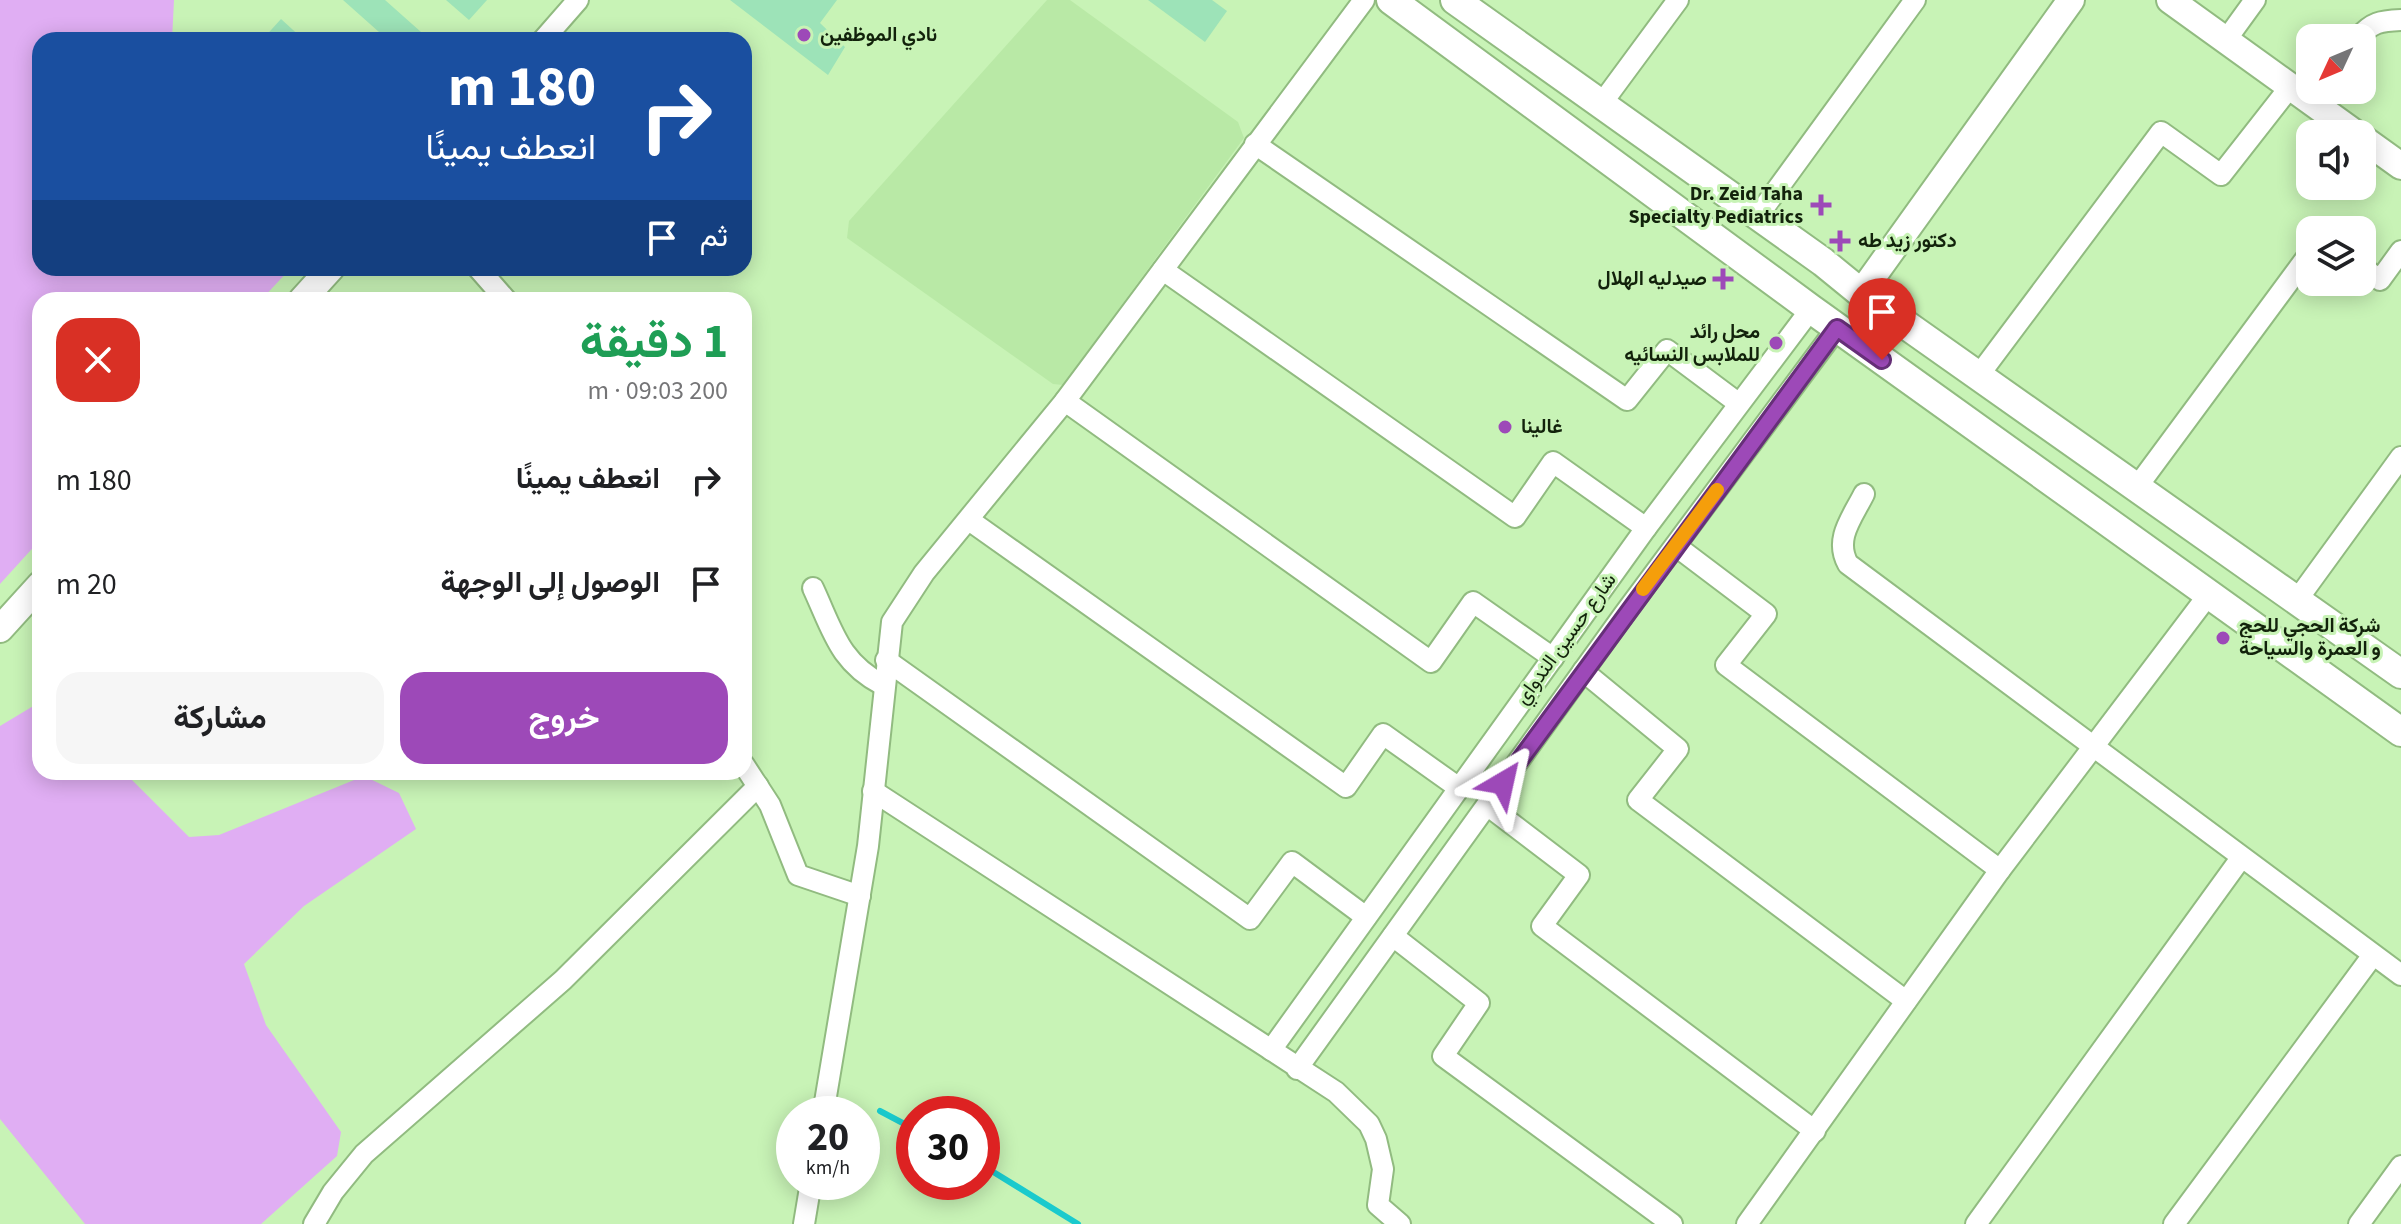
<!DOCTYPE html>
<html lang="ar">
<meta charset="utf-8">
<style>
:root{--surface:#fff;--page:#f6f6f6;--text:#202124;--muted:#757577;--accent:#9d49b8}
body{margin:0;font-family:"Source Sans 3",Vazirmatn,sans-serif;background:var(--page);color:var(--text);direction:rtl;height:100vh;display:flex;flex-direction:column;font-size:30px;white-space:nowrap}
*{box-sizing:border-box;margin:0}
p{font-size:26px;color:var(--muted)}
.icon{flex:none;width:44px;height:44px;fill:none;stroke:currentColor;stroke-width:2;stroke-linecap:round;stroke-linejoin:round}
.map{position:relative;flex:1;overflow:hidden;direction:ltr}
.sheet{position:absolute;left:32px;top:292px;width:720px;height:488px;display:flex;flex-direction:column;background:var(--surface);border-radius:24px;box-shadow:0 4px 20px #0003;direction:rtl}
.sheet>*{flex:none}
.hud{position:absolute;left:32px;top:32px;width:720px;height:244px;border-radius:24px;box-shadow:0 4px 20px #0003;direction:rtl;background:#1a4fa0;color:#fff;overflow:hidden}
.needle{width:52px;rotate:226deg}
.controls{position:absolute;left:2296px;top:24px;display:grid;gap:16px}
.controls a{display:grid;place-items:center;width:80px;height:80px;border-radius:16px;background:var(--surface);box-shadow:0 4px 20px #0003;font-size:40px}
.speed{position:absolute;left:776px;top:1096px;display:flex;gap:16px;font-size:40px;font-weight:700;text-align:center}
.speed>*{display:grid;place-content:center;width:104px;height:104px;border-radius:50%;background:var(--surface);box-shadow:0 4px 20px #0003;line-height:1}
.speed small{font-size:20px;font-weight:400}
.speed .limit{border:12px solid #d22;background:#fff;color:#111}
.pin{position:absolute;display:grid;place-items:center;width:68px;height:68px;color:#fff;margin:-82px -34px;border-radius:50% 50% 50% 0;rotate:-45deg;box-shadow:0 0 8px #0007}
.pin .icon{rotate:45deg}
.me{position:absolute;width:88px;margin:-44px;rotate:36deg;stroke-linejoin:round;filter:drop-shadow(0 0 6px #0008)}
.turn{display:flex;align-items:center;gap:28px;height:168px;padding:0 24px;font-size:36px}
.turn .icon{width:104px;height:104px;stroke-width:2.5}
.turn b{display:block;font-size:56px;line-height:68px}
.then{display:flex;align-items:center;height:76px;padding:0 24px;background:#0003;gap:16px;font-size:30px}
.round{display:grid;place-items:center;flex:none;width:84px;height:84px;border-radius:24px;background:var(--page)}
.overview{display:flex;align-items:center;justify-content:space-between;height:136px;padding:0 24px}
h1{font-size:48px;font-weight:700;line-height:60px;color:#1e9e55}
.cta{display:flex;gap:16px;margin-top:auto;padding:16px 24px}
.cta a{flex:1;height:92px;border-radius:24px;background:var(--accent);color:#fff;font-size:32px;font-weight:700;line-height:92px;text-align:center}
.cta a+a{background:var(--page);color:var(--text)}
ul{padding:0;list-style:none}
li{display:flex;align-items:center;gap:24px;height:104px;padding:0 24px}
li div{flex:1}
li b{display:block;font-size:30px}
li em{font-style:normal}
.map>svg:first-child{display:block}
.built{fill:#b9e9a6}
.green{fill:#e0aef3}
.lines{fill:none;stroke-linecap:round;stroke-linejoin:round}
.stream{stroke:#1acacd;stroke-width:6}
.building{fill:#9de3b8}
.minor-casing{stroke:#91bb80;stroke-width:24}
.tertiary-casing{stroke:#91bb80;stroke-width:30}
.secondary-casing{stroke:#91bb80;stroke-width:32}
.minor{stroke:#fff;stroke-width:20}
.tertiary{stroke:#fff;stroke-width:26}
.secondary{stroke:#fff;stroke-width:28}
.route-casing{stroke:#662f78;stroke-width:20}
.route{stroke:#9d49b8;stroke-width:14}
.slow{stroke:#f59e0b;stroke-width:14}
.poi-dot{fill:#9d49b8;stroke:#c8f3b6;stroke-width:3}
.labels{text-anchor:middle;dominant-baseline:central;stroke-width:6;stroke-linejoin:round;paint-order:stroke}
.poi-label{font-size:20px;font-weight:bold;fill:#12220b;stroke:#c8f3b6;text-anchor:start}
.street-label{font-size:20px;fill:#12220b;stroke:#c8f3b6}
</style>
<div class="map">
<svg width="2401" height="1224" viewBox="0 0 2401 1224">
<rect width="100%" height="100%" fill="#c8f3b6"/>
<polygon class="built" points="1047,0 1070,0 1238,122 1244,138 1063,385 1053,384 847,238 849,221"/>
<g class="green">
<polygon points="0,0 174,0 172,40 40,40 40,268 291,268 261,300 40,300 40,540 0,584"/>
<polygon points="40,702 40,772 124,772 189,837 219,835 364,776 399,793 416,829 304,906 244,964 266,1025 341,1132 337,1156 261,1224 85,1224 0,1119 0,726"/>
</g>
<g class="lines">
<g class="stream">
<polyline points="880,1111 914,1129"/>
<polyline points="982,1165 1078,1224"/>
</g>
</g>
<g class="building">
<polygon points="343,0 385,0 430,40 388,40"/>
<polygon points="446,0 487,0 469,20"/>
<polygon points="730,0 837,0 820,23 845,47 828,75"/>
<polygon points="1148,0 1212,0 1227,11 1205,42"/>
<polygon points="281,19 304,40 262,40"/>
</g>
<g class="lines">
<g class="minor-casing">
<g id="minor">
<path d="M 2358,38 C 2372,22 2380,21 2401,20"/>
<polyline points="543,40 578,0"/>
<polyline points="2226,40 2255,0"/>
<polyline points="1602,103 1678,0"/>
<polyline points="1255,144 1627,400 1667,350 1738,403"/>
<polyline points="1757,217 1915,0"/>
<polyline points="2362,267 2380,280 2401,251"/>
<polyline points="478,268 506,300"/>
<polyline points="1163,270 1515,517 1553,462 1646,528"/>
<polyline points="1979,375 2161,132 2221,175 2290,87"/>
<polyline points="1065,401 1431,662 1473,602 1553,658"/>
<polyline points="2137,487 2310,253"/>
<path d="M 1864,494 C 1852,518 1834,539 1848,564 L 2401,975"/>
<polyline points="969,520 1346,787 1383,734 1459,788"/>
<polyline points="1676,546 1766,614 1726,665 2000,870"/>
<path d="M 813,588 C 833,631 839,662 883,685"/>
<polyline points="2297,600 2401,457"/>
<polyline points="886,660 1250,919 1292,862 1366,917"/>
<polyline points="1583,671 1678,749 1638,800 1906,1001"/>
<polyline points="744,765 770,805 798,875 860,896"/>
<polyline points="873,791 1336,1092 1369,1124 1376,1139 1383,1169 1378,1205 1400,1224"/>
<polyline points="1487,805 1579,875 1542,926 1815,1131"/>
<polyline points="1393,936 1479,1003 1443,1056 1672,1224"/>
<polyline points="1271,1050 1646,528 1811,309"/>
<polyline points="1297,1069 1625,613 1837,328"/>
<polyline points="823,1114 868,846 892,622 924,573 1065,401 1364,0"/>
<polyline points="314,1224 333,1192 364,1154 563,980 758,786"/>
<polyline points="804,1224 811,1182"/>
<polyline points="1747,1224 2000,870 2209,594"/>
<polyline points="1976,1224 2241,858"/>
<polyline points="2174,1224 2373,955"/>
<polyline points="2359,1224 2401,1166"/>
</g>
</g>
<g class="tertiary-casing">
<g id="tertiary">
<polyline points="2170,0 2356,134"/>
<polyline points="2362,138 2401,166"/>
<polyline points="1861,293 2071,0"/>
<polyline points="302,300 331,268"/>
<polyline points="0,629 40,585"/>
</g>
</g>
<g class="secondary-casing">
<g id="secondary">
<polyline points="1391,0 1811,309 2401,732"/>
<polyline points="1455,0 1823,262 1861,293 2401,674"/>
</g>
</g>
<use href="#minor" class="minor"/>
<use href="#tertiary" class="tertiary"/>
<use href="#secondary" class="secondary"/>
</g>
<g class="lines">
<g class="route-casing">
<polyline id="route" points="1503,783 1837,328 1882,360"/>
</g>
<use href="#route" class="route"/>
<polyline class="slow" points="1643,589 1717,490"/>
</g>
<g class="poi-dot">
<circle cx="804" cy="35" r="8"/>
<path d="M1817 193h8v8h8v8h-8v8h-8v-8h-8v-8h8z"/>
<path d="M1836 229h8v8h8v8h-8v8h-8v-8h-8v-8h8z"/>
<path d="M1719 267h8v8h8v8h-8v8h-8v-8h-8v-8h8z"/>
<circle cx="1776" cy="343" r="8"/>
<circle cx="1505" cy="427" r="8"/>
<circle cx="2223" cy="638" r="8"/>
</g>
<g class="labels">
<g class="poi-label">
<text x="820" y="35">نادي الموظفين</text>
<text x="1803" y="194" text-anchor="end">Dr. Zeid Taha<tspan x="1803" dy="23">Specialty Pediatrics</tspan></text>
<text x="1858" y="241">دكتور زيد طه</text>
<text x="1707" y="279" text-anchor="end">صيدليه الهلال</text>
<text x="1760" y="332" text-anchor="end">محل رائد<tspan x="1760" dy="23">للملابس النسائيه</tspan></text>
<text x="1521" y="427">غالينا</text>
<text x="2239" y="626">شركة الحجي للحج<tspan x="2239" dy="23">و العمرة والسياحة</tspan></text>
</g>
<g class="street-label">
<text transform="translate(1566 639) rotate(-54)">شارع حسين الندواي</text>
</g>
</g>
</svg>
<div class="controls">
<a><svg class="needle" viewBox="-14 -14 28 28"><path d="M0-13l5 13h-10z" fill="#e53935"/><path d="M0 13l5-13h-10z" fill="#757577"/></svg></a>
<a><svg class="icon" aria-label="sound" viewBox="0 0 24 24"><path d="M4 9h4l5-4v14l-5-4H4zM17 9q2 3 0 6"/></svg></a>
<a><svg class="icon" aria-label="layers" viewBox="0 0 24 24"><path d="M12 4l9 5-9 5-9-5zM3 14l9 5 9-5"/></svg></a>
</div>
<div class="speed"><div>20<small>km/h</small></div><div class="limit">30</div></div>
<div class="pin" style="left:1882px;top:360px;background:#d93025"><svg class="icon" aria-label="arrive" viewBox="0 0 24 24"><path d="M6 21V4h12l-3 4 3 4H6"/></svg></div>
<svg class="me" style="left:1503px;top:783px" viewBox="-20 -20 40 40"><path d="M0-17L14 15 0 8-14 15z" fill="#9d49b8" stroke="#fff" stroke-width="4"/></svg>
<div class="hud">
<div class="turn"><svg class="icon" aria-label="right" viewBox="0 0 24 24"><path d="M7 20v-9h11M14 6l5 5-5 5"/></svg><div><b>180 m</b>انعطف يمينًا</div></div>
<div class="then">ثم<svg class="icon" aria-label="arrive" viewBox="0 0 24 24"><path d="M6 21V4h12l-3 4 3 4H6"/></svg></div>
</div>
<section class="sheet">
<div class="overview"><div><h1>1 دقيقة</h1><p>200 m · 09:03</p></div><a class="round" style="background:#d93025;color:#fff"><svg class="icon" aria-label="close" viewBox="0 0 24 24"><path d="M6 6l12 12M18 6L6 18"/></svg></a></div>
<ul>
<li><svg class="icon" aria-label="right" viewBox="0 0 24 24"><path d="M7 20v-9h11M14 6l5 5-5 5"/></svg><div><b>انعطف يمينًا</b></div><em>180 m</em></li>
<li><svg class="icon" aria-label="arrive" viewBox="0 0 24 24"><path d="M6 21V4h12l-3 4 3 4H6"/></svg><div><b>الوصول إلى الوجهة</b></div><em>20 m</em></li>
</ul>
<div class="cta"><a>خروج</a><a>مشاركة</a></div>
</section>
</div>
